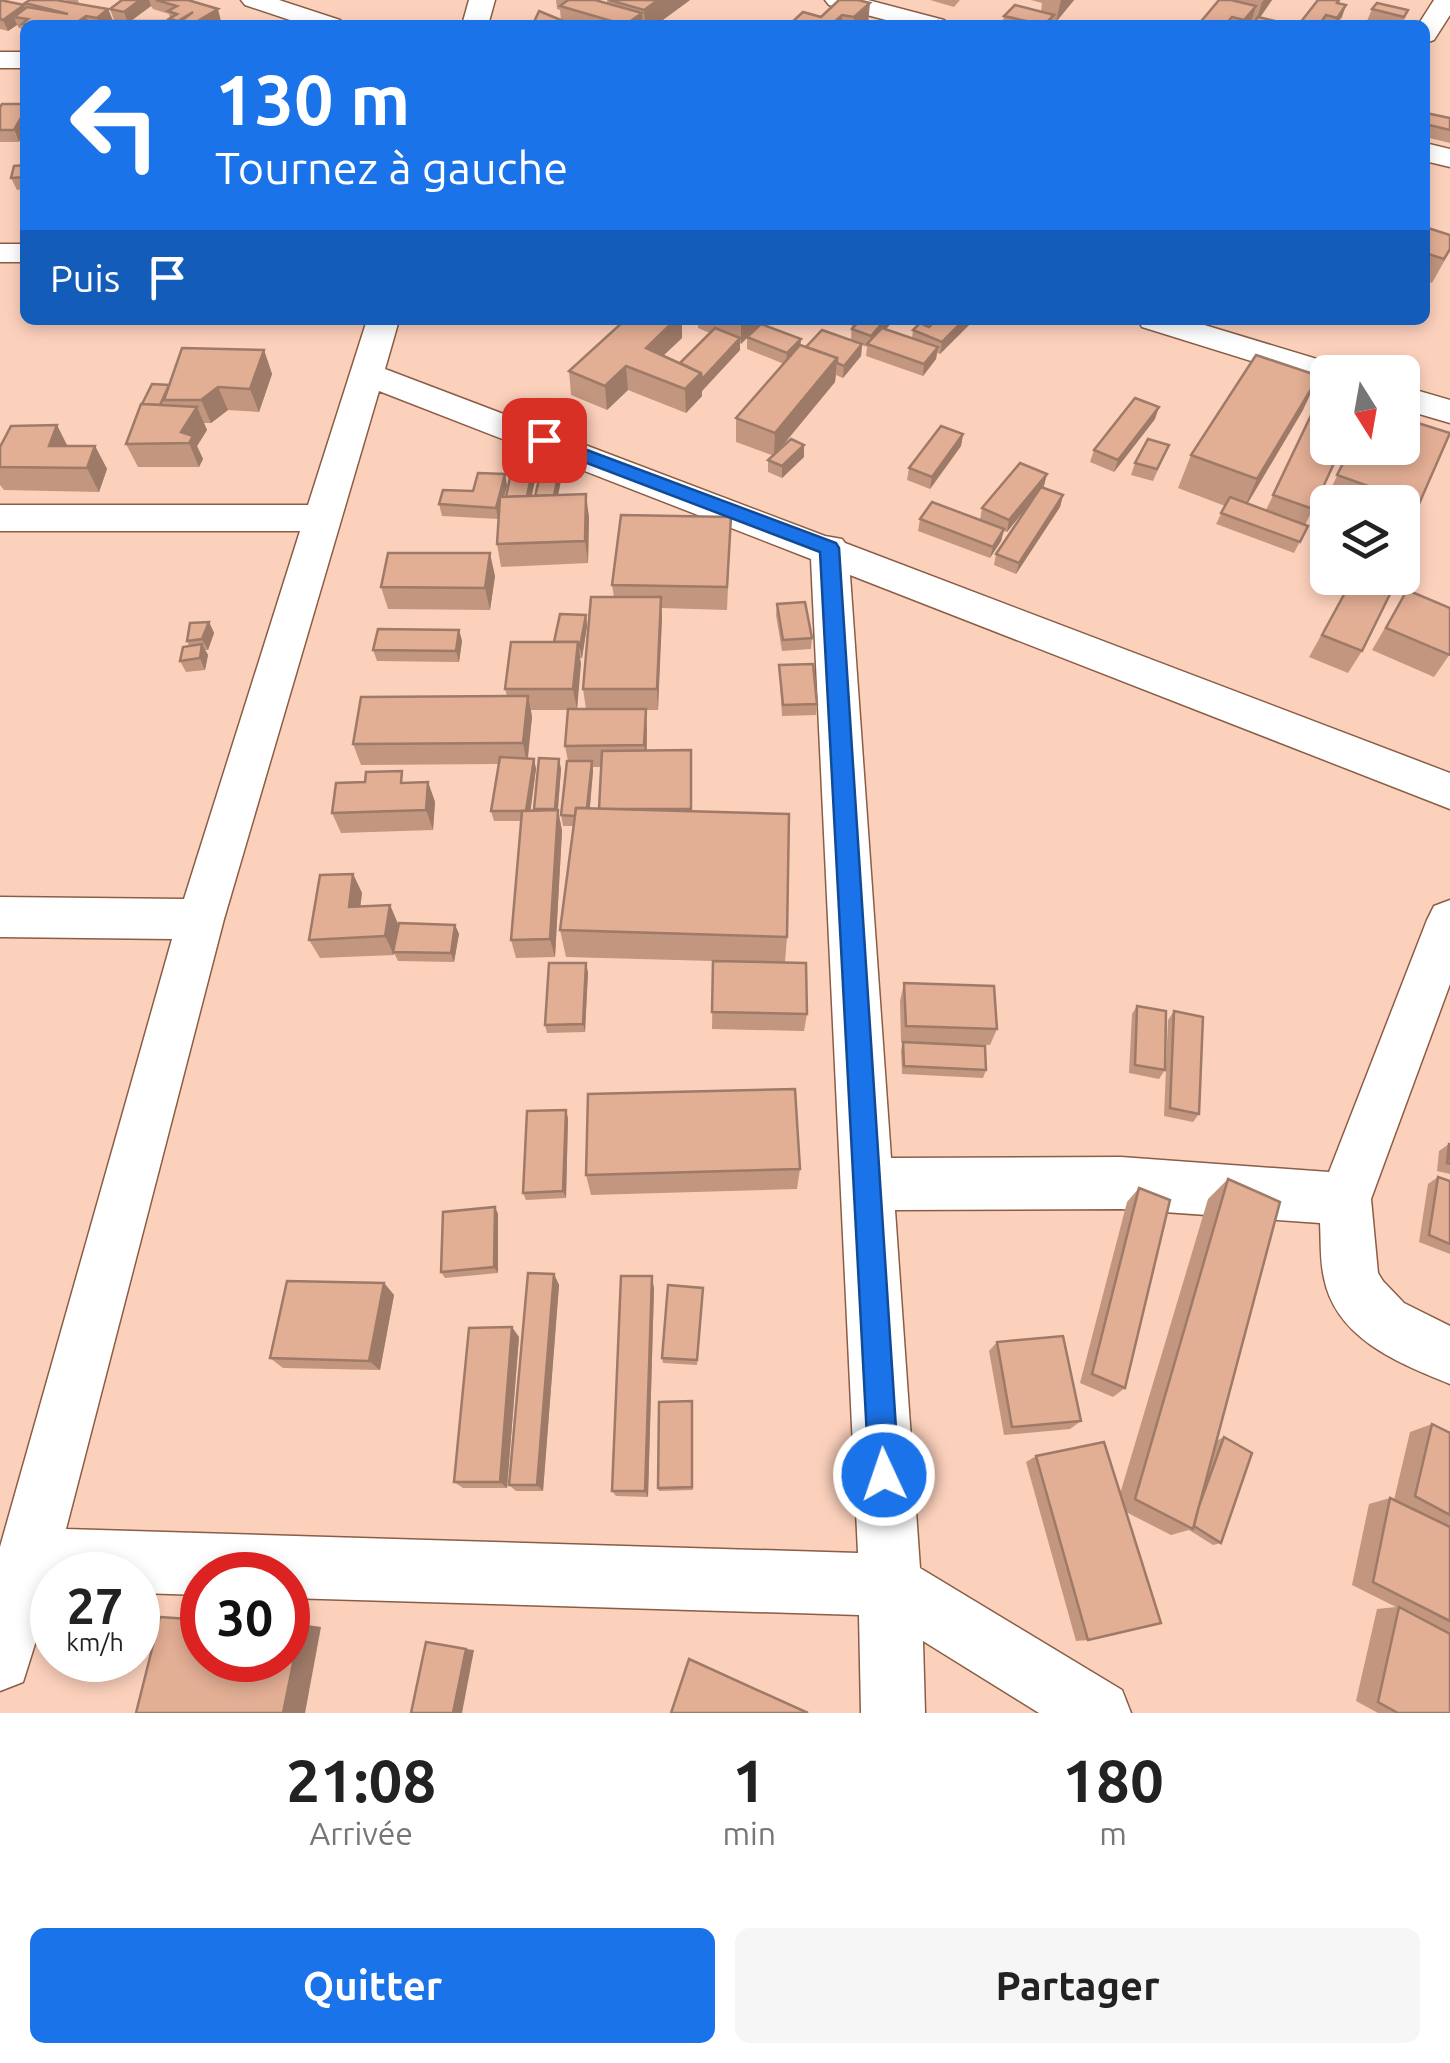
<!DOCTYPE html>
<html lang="fr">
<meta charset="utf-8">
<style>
:root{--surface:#fff;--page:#f6f6f6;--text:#222;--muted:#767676;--accent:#1a73e8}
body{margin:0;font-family:Ubuntu,sans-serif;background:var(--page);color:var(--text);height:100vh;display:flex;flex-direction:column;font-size:38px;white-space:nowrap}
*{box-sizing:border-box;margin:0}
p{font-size:32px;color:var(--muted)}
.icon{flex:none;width:55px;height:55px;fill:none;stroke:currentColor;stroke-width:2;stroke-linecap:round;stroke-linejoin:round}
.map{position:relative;height:1713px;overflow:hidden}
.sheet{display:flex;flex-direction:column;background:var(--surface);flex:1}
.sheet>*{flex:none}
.guide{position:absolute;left:20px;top:20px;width:1410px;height:305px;border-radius:15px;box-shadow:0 5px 15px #0003;background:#1a73e8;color:#fff;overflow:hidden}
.needle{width:65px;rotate:169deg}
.controls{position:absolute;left:1310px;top:355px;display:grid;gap:20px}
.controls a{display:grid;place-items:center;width:110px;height:110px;border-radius:15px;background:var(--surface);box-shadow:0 5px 15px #0003;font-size:50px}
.speed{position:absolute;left:30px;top:1552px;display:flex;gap:20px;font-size:50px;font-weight:700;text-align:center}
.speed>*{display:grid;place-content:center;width:130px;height:130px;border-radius:50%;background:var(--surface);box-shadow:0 5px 15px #0003;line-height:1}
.speed small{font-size:25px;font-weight:400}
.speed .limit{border:15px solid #d22;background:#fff;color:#111}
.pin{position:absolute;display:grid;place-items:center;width:85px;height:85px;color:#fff;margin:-42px;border-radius:20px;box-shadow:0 5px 15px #0006}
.me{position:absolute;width:110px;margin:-55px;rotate:357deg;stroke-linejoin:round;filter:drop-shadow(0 0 8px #0008)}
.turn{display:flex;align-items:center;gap:35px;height:210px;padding:0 30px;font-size:45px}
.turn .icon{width:130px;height:130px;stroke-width:2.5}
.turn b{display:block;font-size:70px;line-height:85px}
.then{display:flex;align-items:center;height:95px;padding:0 30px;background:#0003;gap:20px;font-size:38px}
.eta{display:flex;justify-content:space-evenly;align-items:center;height:170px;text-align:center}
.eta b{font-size:60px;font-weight:700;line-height:70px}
.primary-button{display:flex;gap:20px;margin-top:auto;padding:20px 30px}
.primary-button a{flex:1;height:115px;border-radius:15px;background:var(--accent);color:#fff;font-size:40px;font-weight:700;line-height:115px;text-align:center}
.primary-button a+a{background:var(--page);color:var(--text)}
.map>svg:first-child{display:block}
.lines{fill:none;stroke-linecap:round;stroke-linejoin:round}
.street-casing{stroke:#8b5d45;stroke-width:3}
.street{fill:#fff;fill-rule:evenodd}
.wall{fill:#c2967f;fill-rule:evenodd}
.shaded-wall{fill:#9e7a68}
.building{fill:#e2ae94;stroke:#9e7a68;stroke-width:2.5}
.route{fill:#1a73e8;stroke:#114b97;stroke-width:2.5}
</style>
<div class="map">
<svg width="1450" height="1713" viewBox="0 0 1450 1713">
<rect width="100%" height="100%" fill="#fcd1bc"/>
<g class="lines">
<g class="street-casing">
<g id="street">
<polygon points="241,0 279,0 340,20 344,25 305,25 245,5"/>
<polygon points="469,0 495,0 488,25 462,25"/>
<polygon points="825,0 868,0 944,20 948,25 905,25 829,5"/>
<polygon points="1434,0 1450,0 1450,15 1434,40 1425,43 1425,25 1418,25"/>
<rect x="0" y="52" width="25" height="16"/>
<polygon points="1425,143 1450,149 1450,167 1425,161"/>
<rect x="0" y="244" width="25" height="18"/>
<path d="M 367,320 L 399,320 L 385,369 L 825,536 L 842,539 L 845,543 L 1450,773 L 1450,809 L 850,575 L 891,1158 L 1121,1157 L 1329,1172 L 1427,920 L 1434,906 L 1450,900 L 1450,984 L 1371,1199 L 1378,1273 L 1383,1281 L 1404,1303 L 1450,1326 L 1450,1384 C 1399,1363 1336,1339 1324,1278 C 1320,1261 1321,1241 1320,1223 L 1121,1209 L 895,1210 L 920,1568 L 1122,1690 L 1131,1713 L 1039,1713 L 923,1641 L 925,1713 L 861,1713 L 859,1615 L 288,1598 L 288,1575 L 202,1575 L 202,1595 L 138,1593 L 138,1575 L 52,1575 L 52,1590 L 23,1682 L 0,1691 L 0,1547 L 172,939 L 0,937 L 0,897 L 184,899 L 300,531 L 0,531 L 0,505 L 308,505 ZM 379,391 L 811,559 L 858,1553 L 66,1529 L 224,919 Z"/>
<polygon points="1138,320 1188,320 1340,366 1344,372 1328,372 1328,385 1142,327"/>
<polygon points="1402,386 1450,400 1450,423 1402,409"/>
</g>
</g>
<use href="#street" class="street"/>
</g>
<g class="wall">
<polygon points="0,0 24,5 25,8 25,3 30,0 78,0 79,4 108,9 113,21 114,20 110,9 122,0 188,0 221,21 214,25 171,25 169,14 153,9 151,6 131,21 170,25 25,25 25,30 19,28 17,25 8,31 0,29"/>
<polygon points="556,0 595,0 607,3 607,0 690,0 656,25 534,25 534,22 561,20 560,10 557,9"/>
<polygon points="839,0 868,25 789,25 821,17"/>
<polygon points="930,0 960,0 954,7"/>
<polygon points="1031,0 1074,0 1056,22 1053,21 1052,25 1002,25 1004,16 1041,12 1042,3"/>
<polygon points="1219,0 1272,0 1260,17 1279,22 1278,25 1198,25"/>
<polygon points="1341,4 1342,17 1336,25 1283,25 1299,25"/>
<polygon points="1372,9 1408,10 1402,25 1384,25 1367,21"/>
<polygon points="2,104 19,142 0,142 0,107"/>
<polygon points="1426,113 1450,118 1450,143 1425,137"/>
<polygon points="25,165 25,189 17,190 11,178"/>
<polygon points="1425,227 1450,251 1432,283 1425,280"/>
<polygon points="625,320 682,320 682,338 663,356 680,363 710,333 698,328 698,320 765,320 749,336 806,347 851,340 852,320 894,320 886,329 912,338 913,330 929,327 936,320 975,320 973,322 970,321 970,324 940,354 937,353 936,359 923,376 866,356 867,347 862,345 861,356 843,378 836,375 835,382 777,452 804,457 782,478 768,472 768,460 774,456 736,442 736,418 784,364 747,349 747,338 740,344 740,350 702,391 702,396 686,413 628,390 607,410 571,395 569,371"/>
<polygon points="264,350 272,374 259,412 228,410 211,423 204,423 207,430 197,446 203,459 199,467 138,467 126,444 169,385"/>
<polygon points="1324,388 1313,509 1305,525 1308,526 1294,553 1216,524 1225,506 1178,488 1191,455 1303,410 1247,504 1266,510"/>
<polygon points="1155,419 1114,472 1090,462 1094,450"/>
<polygon points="963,434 961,446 930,489 907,480 909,468"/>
<polygon points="1169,445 1153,481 1131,475 1135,463"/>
<polygon points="95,446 107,469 99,492 4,490 0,485 0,447"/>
<polygon points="1351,448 1419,504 1406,527 1402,526 1402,502 1337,502 1326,498"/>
<polygon points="533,468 535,480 532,496 535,496 561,480 558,495 589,517 588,563 501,567 497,544 498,519 442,516 439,504 473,491 505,474 507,486 504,497 506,497"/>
<polygon points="1044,486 1043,488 1063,495 1060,507 1016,574 994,565 996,554 1031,502 1007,532 1004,531 1001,541 990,558 918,531 920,519 980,520 982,508"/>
<path d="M 731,517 L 727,610 L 661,608 L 658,710 L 646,710 L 647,750 L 691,750 L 692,811 L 787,937 L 785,962 L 807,1014 L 804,1031 L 712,1029 L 713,961 L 566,957 L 560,930 L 574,826 L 563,826 L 561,815 L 568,761 L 565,746 L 568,710 L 531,710 L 532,717 L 528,758 L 534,759 L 536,769 L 530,811 L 535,811 L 539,758 L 559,759 L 561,769 L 558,810 L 562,831 L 555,957 L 516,958 L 511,940 L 521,821 L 494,821 L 491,811 L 499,764 L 361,765 L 353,744 L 507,696 L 505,689 L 586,615 L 587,626 L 582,658 L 580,658 L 577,709 L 586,709 L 583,689 L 614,597 L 612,585 ZM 593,767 L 601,767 L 599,809 L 590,808 Z"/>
<polygon points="495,576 490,610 388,609 381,587"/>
<polygon points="1353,578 1362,651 1348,673 1309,657"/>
<polygon points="1407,590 1450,654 1434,677 1372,650"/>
<polygon points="777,604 812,638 811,649 782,651 776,615"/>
<polygon points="209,622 214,633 208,650 205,650 208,655 205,670 186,672 180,661 189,646 187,641"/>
<polygon points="459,630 462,641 459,662 377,661 373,650"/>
<polygon points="779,665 817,704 816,715 782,716"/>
<polygon points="428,782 435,802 433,830 341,833 332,813"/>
<polygon points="353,874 362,893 360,906 390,905 398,924 455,925 459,934 454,962 398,961 394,953 394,955 320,958 309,940"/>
<polygon points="588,972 585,1032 547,1033 545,1025"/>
<polygon points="904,983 997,1029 990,1045 955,1044 986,1070 983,1078 902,1074 901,1050 903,1042 901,1042 900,1001"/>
<polygon points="1137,1006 1165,1070 1159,1079 1129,1073 1132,1014"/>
<polygon points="1174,1011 1199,1114 1193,1122 1164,1116 1168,1020"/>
<polygon points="568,1118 566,1198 526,1200 523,1193"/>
<polygon points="1449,1144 1450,1144 1450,1174 1437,1171 1439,1151"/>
<polygon points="800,1169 797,1189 591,1195 586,1175"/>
<polygon points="1438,1177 1450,1181 1450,1254 1419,1242 1428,1184"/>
<polygon points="1228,1179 1216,1441 1224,1437 1221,1543 1213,1545 1189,1530 1171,1535 1126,1512 1088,1640 1076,1641 1026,1462 1036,1456 1120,1494 1208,1199"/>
<polygon points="1139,1188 1125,1388 1113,1397 1080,1383 1127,1202"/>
<polygon points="495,1207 498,1214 498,1273 445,1278 441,1272"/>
<polygon points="554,1274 559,1285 543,1491 516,1491 509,1485"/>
<polygon points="384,1283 394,1295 380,1370 283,1368 270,1358"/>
<polygon points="654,1288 648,1497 616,1496 612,1491"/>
<polygon points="703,1288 697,1365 663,1363 662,1358"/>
<polygon points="519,1337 507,1488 463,1488 454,1482"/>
<polygon points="997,1342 1081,1421 1070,1429 1004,1435 989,1351"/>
<polygon points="692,1401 693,1490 659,1491 658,1488"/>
<polygon points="1432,1424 1450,1433 1450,1713 1378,1713 1356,1701 1377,1609 1396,1607 1352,1585 1369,1504 1390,1498 1394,1500 1410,1432"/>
</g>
<g class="shaded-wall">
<polygon points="140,0 149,0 151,6 128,23 124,12"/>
<polygon points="658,0 690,0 656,25 645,25 644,10"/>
<polygon points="1061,0 1074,0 1056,22"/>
<polygon points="1264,0 1272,0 1255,25 1262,2"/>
<polygon points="870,3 868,25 854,25 854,17"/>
<polygon points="24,5 29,17 14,17 17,25 8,31 3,20"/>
<polygon points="1346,5 1342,17 1334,25 1337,18"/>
<polygon points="1256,6 1250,25 1243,25 1244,20"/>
<polygon points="108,9 113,21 100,25 97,18"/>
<polygon points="218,9 221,21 214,25 179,25 178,21 193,12"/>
<polygon points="642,13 643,25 627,25"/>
<polygon points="842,15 842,25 831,25"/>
<polygon points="86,16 89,25 73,25"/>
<polygon points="25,111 25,132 19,142 14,130"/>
<polygon points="675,320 682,320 682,338 647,371 646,348"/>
<polygon points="741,320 765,320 741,344"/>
<polygon points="885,320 894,320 871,346 870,345 871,336"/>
<polygon points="964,320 970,320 970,324 940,354 942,342"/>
<polygon points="740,338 740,350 702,391 702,396 686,413 685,389"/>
<polygon points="801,339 800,351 786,365 787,353"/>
<polygon points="862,344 861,356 843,378 844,366"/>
<polygon points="938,347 936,359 923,376 924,364"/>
<polygon points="264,350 272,374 259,412 250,389"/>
<polygon points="837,358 835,382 774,456 775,433"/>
<polygon points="626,366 628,390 607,410 605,386"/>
<polygon points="1319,376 1303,410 1242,513 1257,479"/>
<polygon points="218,387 228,410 211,423 201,400"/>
<polygon points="197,407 207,430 197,446 203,459 199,467 189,443 181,432"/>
<polygon points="1159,407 1155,419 1114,472 1118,460"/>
<polygon points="57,425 69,449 62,469 49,446"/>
<polygon points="963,434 961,446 930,489 932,477"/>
<polygon points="804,445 804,457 782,478 782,466"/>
<polygon points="95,446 107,469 99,492 87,468"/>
<polygon points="533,468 535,480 528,514 526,502"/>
<polygon points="560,469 561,480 554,516 552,504"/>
<polygon points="505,474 507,486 498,519 496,508"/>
<polygon points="1047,474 1044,486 1007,532 1009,520"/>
<polygon points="586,494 589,517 588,563 585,541"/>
<polygon points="1063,495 1060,507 1016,574 1019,563"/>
<polygon points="1004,529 1001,541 990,558 993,547"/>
<polygon points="490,553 495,576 490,610 485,588"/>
<polygon points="661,597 662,620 658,710 657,689"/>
<polygon points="586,615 587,626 582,658 580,647"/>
<polygon points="209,622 214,633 208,650 202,639"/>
<polygon points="459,630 462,641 459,662 456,651"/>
<polygon points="578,642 581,664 577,710 573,689"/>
<polygon points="202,644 208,655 205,670 200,658"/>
<polygon points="528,696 532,717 527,764 523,743"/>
<polygon points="646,709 647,730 646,766 644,745"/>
<polygon points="534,759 536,769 529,822 526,811"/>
<polygon points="559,759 561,769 557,819 555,809"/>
<polygon points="592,761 593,772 588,826 586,816"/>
<polygon points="428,782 435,802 433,830 426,810"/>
<polygon points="558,810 562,831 555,957 550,939"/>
<polygon points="353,874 362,893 358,925 349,907"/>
<polygon points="390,905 398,924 394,955 385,936"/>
<polygon points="455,925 459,934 454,962 451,953"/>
<polygon points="586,963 588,972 585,1032 583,1024"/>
<polygon points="566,1110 568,1118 566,1198 563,1191"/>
<polygon points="495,1207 498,1214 498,1273 494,1267"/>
<polygon points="554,1274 559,1285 543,1491 537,1485"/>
<polygon points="652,1276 654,1288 648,1497 645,1491"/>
<polygon points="384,1283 394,1295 380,1370 369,1361"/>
<polygon points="512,1327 519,1337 507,1488 500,1482"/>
<polygon points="301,1624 321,1627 305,1713 283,1713"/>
<polygon points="466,1649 474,1650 462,1713 453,1713"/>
</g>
<g class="building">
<polygon points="0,0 24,5 3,20 0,19"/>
<polygon points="30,0 63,0 61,1 108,9 97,18 86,16 73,25 22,24 28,19 14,17 27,7 68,14 25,3"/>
<polygon points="122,0 140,0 124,12 110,9"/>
<polygon points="156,0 188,0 218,9 191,25 176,25 193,12 178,21 169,19 177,14 168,11 177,6"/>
<polygon points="568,0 595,0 642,13 625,25 560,6"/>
<polygon points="609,0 658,0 644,10"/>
<polygon points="839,0 858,0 870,3 854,17 842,15 831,25 789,25 803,12 821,17"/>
<polygon points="1219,0 1231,0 1256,6 1244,20 1232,17 1225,25 1198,25"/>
<polygon points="1318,0 1339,0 1337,3 1346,5 1337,18 1326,15 1319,25 1300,23"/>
<polygon points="1377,3 1408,10 1404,17 1372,9"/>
<polygon points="1015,5 1054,15 1044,25 1004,16"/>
<polygon points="539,11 573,25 552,25 534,22"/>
<polygon points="1258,17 1279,22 1277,25 1252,25"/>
<polygon points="88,21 168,21 167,25 86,25"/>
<polygon points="938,21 955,25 934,25"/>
<polygon points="2,104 25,104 25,111 14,130 0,130 0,107"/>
<polygon points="1426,113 1450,118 1450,130 1425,124"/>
<polygon points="25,165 25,177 11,178 14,166"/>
<polygon points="1425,227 1450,235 1450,249 1444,259 1425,253"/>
<polygon points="625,320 675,320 646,348 701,373 685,389 626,366 605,386 569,371"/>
<polygon points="859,320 885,320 871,336 852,329 860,320"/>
<polygon points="936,320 964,320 942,342 913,330 920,323 929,327"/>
<polygon points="761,324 801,339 787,353 747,337"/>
<polygon points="715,328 740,338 702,379 701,373 680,363"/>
<polygon points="882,328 938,347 924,364 867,344"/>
<polygon points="822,330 862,344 844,366 837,363 837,358 806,347"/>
<polygon points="800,345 837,358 775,433 736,418"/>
<polygon points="182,348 264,350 250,389 218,387 201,400 164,400"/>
<polygon points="1256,355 1319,376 1257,479 1191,455"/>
<polygon points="152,384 169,385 160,405 142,404"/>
<polygon points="1324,388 1328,389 1328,448 1341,448 1313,509 1273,495"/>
<polygon points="1135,398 1159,407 1118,460 1094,450"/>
<polygon points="141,404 197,407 181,432 193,436 189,443 126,444"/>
<polygon points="1402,418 1450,433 1419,504 1337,475 1351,448 1402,448"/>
<polygon points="57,425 49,446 95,446 87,468 0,467 0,447 11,426"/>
<polygon points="941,426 963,434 932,477 909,468"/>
<polygon points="791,439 804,445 782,466 768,460"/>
<polygon points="1148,439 1169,445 1157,469 1135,463"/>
<polygon points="1020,463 1047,474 1009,520 982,508"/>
<polygon points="512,468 533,468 527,496 506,497"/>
<polygon points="542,468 560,469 554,495 535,496"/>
<polygon points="478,473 505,474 496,508 439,504 443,490 473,491"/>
<polygon points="1041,487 1063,495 1019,563 996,554"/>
<polygon points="586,494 585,541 497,544 500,497"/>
<polygon points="1230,497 1308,526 1300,542 1221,513"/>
<polygon points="932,502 1004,529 993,547 920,519"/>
<polygon points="621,515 731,517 727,587 612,585"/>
<polygon points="388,553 490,553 485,588 381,587"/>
<polygon points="1353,578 1371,578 1394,586 1362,651 1322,635"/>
<polygon points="1407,590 1450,608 1450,655 1386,628"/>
<polygon points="591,597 661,597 657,689 583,689"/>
<polygon points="805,602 812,638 783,640 777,604"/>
<polygon points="560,614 586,615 580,647 578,642 554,642"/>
<polygon points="209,622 202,639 187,641 190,623"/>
<polygon points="378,629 459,630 456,651 373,650"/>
<polygon points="511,642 578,642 573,689 505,689"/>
<polygon points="202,644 200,658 180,661 183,647"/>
<polygon points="813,664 817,704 783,705 779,665"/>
<polygon points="528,696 523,743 353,744 361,697"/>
<polygon points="568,709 646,709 644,745 565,746"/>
<polygon points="691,750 691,809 599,809 602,751"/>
<polygon points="500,757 534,759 526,811 491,811"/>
<polygon points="539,758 559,759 555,809 534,809"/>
<polygon points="567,761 592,761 587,808 576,808 575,816 561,815"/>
<polygon points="402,771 401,783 428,782 426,810 332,813 336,783 365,782 366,772"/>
<polygon points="576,808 789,814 787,937 560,930"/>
<polygon points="558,810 550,939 511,940 522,811"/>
<polygon points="353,874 349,907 390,905 385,936 309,940 320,875"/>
<polygon points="399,923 455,925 451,953 393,952"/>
<polygon points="713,961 806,963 807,1014 712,1012"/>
<polygon points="549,963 586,963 583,1024 545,1025"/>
<polygon points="904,983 994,986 997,1029 906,1026"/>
<polygon points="1137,1006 1166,1011 1165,1070 1135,1065"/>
<polygon points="1174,1011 1203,1017 1199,1114 1170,1108"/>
<polygon points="903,1042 985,1046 986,1070 904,1066"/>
<polygon points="795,1089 800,1169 586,1175 588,1094"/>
<polygon points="566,1110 563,1191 523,1193 527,1111"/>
<polygon points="1449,1144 1450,1144 1450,1164 1447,1163"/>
<polygon points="1438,1177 1450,1181 1450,1244 1429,1235"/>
<polygon points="1228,1179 1280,1202 1193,1529 1135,1499"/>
<polygon points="1139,1188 1170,1200 1125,1388 1092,1374"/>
<polygon points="495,1207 494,1267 441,1272 443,1212"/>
<polygon points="528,1273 554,1274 537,1485 509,1485"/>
<polygon points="621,1276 652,1276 645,1491 612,1491"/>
<polygon points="287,1281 384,1283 369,1361 270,1358"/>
<polygon points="668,1285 703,1288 697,1360 662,1358"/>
<polygon points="512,1327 500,1482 454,1482 469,1328"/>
<polygon points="1063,1336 1081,1421 1012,1427 997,1342"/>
<polygon points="692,1401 692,1487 658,1488 659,1402"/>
<polygon points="1432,1424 1450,1433 1450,1515 1415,1496"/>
<polygon points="1224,1437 1252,1453 1221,1543 1194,1526 1199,1506"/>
<polygon points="1104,1442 1161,1623 1088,1640 1036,1456"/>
<polygon points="1390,1498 1450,1527 1450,1621 1373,1582"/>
<polygon points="1399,1607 1450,1634 1450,1713 1398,1713 1378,1702"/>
<polygon points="160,1617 202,1620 202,1660 288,1660 288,1624 301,1624 283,1713 136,1713"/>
<polygon points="426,1642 466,1649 453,1713 411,1713"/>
<polygon points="689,1659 808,1713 671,1713"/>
</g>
<polygon class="route" points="544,434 836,543 839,548 899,1475 895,1486 884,1490 873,1486 869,1475 820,552 537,444 535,440"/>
</svg>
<div class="controls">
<a><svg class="needle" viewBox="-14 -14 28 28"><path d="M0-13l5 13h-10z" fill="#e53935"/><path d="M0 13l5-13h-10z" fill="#767676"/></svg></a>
<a><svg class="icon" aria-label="layers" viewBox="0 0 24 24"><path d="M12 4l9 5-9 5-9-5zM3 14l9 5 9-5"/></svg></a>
</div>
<div class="speed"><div>27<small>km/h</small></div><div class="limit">30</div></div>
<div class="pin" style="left:544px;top:440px;background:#d93025"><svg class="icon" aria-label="arrive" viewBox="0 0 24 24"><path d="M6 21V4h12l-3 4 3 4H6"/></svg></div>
<svg class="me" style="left:884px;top:1475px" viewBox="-20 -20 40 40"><circle r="17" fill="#1a73e8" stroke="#fff" stroke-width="3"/><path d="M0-11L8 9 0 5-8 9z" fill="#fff"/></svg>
<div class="guide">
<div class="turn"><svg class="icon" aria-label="left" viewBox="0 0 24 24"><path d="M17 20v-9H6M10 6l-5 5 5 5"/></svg><div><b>130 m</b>Tournez à gauche</div></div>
<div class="then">Puis<svg class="icon" aria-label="arrive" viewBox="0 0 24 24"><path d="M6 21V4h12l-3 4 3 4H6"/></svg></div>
</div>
</div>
<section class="sheet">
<div class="eta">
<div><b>21:08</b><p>Arrivée</p></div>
<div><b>1</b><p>min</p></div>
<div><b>180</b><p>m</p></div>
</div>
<div class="primary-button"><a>Quitter</a><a>Partager</a></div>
</section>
